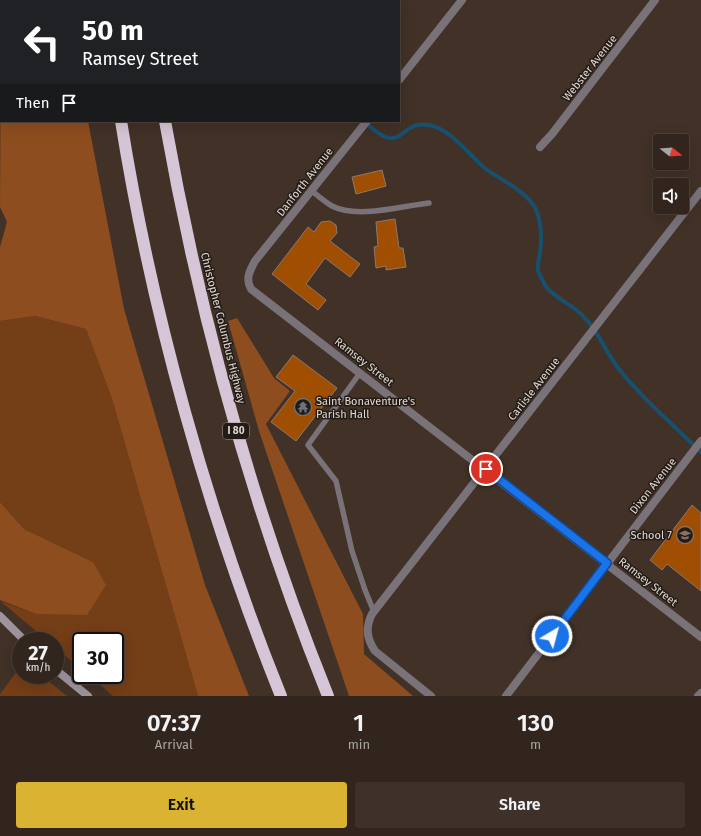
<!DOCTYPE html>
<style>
:root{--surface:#31251d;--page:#3d312a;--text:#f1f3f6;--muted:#a8a5a4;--line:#4c423b;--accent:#dab333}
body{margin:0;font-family:"Fira Sans",sans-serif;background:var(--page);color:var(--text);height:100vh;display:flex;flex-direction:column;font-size:15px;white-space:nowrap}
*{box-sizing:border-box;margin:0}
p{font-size:13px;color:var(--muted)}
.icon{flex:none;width:22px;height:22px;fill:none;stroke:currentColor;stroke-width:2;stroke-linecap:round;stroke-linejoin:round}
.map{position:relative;height:696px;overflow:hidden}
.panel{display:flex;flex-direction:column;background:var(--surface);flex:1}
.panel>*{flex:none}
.hud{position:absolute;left:0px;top:0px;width:400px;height:122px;box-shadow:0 4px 16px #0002,0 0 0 1px var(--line);background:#202124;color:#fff;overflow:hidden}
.needle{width:26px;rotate:107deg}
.tools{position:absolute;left:653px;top:134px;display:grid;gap:8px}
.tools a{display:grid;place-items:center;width:36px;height:36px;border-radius:4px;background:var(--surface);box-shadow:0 4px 16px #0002,0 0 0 1px var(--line);font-size:20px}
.speed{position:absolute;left:12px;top:632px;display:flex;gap:8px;font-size:20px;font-weight:700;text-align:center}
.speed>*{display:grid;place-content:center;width:52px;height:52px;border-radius:50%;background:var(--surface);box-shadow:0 4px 16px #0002,0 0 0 1px var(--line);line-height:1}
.speed small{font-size:10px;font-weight:400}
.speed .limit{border:2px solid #111;border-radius:6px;background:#fff;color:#111}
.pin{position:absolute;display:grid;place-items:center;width:34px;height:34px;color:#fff;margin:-17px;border:2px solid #fff;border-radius:50%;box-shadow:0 1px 4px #0007}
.me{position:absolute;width:44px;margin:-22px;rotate:37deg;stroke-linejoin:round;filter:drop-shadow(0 0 3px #0008)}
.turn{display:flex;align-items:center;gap:14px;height:84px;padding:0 16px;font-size:18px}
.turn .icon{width:52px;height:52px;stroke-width:2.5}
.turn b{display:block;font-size:28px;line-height:34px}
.then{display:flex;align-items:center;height:38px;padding:0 16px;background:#0003;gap:8px;font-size:15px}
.eta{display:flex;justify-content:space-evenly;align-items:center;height:68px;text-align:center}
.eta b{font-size:24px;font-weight:600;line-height:28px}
.button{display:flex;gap:8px;margin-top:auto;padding:8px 16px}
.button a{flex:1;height:46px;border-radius:4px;background:var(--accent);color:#111;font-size:16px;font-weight:600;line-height:46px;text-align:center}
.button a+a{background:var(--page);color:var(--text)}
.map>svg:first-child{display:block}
.green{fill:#743e17}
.forest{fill:#8d4d1f}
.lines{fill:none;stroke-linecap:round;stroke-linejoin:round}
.stream{stroke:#185070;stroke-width:4}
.building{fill:#9f4e02;stroke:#8c796e}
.lane{stroke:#797279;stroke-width:5.5}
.street{stroke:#797279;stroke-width:8}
.secondary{stroke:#9e949e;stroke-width:8}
.highway{stroke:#d5c5d6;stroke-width:12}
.route-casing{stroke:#114b97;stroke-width:10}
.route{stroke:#1a73e8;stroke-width:7}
.labels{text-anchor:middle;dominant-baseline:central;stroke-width:3;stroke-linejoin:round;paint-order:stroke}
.shield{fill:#221b16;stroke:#a89f99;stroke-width:1}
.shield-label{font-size:10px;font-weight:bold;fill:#e2d7d1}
.street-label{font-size:11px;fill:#e2d7d1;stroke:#221b16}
.poi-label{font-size:11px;fill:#e2d7d1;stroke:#221b16;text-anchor:start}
</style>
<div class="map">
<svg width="701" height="696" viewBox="0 0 701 696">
<rect width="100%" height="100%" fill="#413127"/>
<g class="green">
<polygon points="35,316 86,329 112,399 198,696 113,696 89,675 115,675 115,641 81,641 81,669 55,647 55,641 48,641 0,601 36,614 93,562 24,529 0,502 0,321"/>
<polygon points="21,666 21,675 41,675 67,696 0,696 0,694"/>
</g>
<g class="forest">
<polygon points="1,18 1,121 88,121 124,309 205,585 249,696 198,696 112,399 86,329 35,316 0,321 0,247 7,222 0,207"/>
<polygon points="237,318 274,378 290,391 266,424 363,614 364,654 413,696 349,696 259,431 228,321"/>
<polygon points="0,502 24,529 93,562 106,585 87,615 36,614 0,600"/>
</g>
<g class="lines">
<g class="stream">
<polyline points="311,0 312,1"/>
<path d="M 366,123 C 404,159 398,119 429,125 C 453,130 468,155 486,169 C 501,180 520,188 532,203 C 542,216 542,238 540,253 C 539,258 537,266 538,271 C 540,275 543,281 545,285 C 551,296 573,305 582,315 C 598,330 605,351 618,368 C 643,399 672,424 701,452"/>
</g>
</g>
<g class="building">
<polygon points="382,170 386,186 356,194 352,177"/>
<polygon points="395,219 399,248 403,248 406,267 386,270 386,266 376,268 374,247 378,246 376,222"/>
<polygon points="330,221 336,225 337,233 330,241 360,264 350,277 325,258 306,284 326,300 318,310 272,274 308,227 314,232 321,222"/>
<polygon points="293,355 337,388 296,441 271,422 295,391 276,377"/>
<polygon points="692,505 701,513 701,591 667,564 662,570 650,560"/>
</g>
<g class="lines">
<g class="lane">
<path d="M 312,191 C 318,196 325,202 332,206 C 357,219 402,206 429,203"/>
<polyline points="360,373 308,445 336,481 352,551 365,590 374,612"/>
</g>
<g class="street">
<polyline points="229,1 230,0"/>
<polyline points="399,80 462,0"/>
<path d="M 367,121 L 255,261 C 250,270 245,279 251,289 L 701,637"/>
<polyline points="540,147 552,134 655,0"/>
<path d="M 431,696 L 375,651 C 367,639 365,628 372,614 L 701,191"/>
<polyline points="506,696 701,441"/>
<polyline points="698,696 701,693"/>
</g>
<g class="secondary">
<polyline points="0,616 25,641"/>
<polyline points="55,669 88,696"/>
</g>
<g class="highway">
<polyline points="84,0 84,1"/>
<polyline points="103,0 103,1"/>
<polyline points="149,0 149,1"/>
<path d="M 121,121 C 152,314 208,515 281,696"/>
<path d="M 165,121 C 200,318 253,510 328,696"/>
</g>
</g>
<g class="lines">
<g class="route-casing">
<polyline id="route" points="486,469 607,563 552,636"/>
</g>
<use href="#route" class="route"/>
</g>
<defs>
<g id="temple-ring" transform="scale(0.9)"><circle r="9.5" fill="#221b16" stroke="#6b7280" stroke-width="1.5"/><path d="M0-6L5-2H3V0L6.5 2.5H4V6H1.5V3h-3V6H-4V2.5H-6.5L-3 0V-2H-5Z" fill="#6b7280"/></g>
<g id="school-ring" transform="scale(0.9)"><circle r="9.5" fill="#221b16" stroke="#8d6e63" stroke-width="1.5"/><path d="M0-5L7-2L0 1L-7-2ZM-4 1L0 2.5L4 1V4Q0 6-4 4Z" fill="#8d6e63"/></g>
</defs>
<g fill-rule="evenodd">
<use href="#temple-ring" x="303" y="407"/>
<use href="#school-ring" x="685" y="535"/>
</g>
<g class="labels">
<rect class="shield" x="223" y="423" width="26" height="16" rx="3"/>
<g class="shield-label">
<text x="236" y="431">I 80</text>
</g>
<g class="street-label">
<text transform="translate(590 68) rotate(-52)">Webster Avenue</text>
<text transform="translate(305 182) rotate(-52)">Danforth Avenue</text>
<text transform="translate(223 328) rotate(76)">Christopher Columbus Highway</text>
<text transform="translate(364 362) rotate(38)">Ramsey Street</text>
<text transform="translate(534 389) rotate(-52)">Carlisle Avenue</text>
<text transform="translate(653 486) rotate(-52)">Dixon Avenue</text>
<text transform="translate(648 582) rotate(38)">Ramsey Street</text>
</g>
<g class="poi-label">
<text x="316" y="401">Saint Bonaventure's<tspan x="316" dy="13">Parish Hall</tspan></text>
<text x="672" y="535" text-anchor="end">School 7</text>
</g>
</g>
</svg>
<div class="tools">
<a><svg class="needle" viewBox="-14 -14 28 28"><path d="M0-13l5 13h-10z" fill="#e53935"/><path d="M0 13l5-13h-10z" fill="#a8a5a4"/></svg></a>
<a><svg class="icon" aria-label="sound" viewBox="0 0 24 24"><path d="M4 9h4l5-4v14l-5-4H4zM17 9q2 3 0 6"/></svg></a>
</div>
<div class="speed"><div>27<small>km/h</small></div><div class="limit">30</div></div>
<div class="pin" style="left:486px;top:469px;background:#d93025"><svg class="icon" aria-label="arrive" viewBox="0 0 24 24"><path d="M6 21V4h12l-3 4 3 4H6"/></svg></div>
<svg class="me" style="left:552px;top:636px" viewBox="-20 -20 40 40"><circle r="17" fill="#1a73e8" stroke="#fff" stroke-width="3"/><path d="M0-11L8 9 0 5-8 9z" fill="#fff"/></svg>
<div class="hud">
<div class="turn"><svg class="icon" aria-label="left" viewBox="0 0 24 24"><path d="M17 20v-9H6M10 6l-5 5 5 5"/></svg><div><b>50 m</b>Ramsey Street</div></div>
<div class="then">Then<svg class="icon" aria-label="arrive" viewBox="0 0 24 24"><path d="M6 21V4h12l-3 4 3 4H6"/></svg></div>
</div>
</div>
<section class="panel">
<div class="eta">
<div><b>07:37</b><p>Arrival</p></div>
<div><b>1</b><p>min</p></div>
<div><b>130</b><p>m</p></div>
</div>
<div class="button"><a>Exit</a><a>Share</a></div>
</section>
